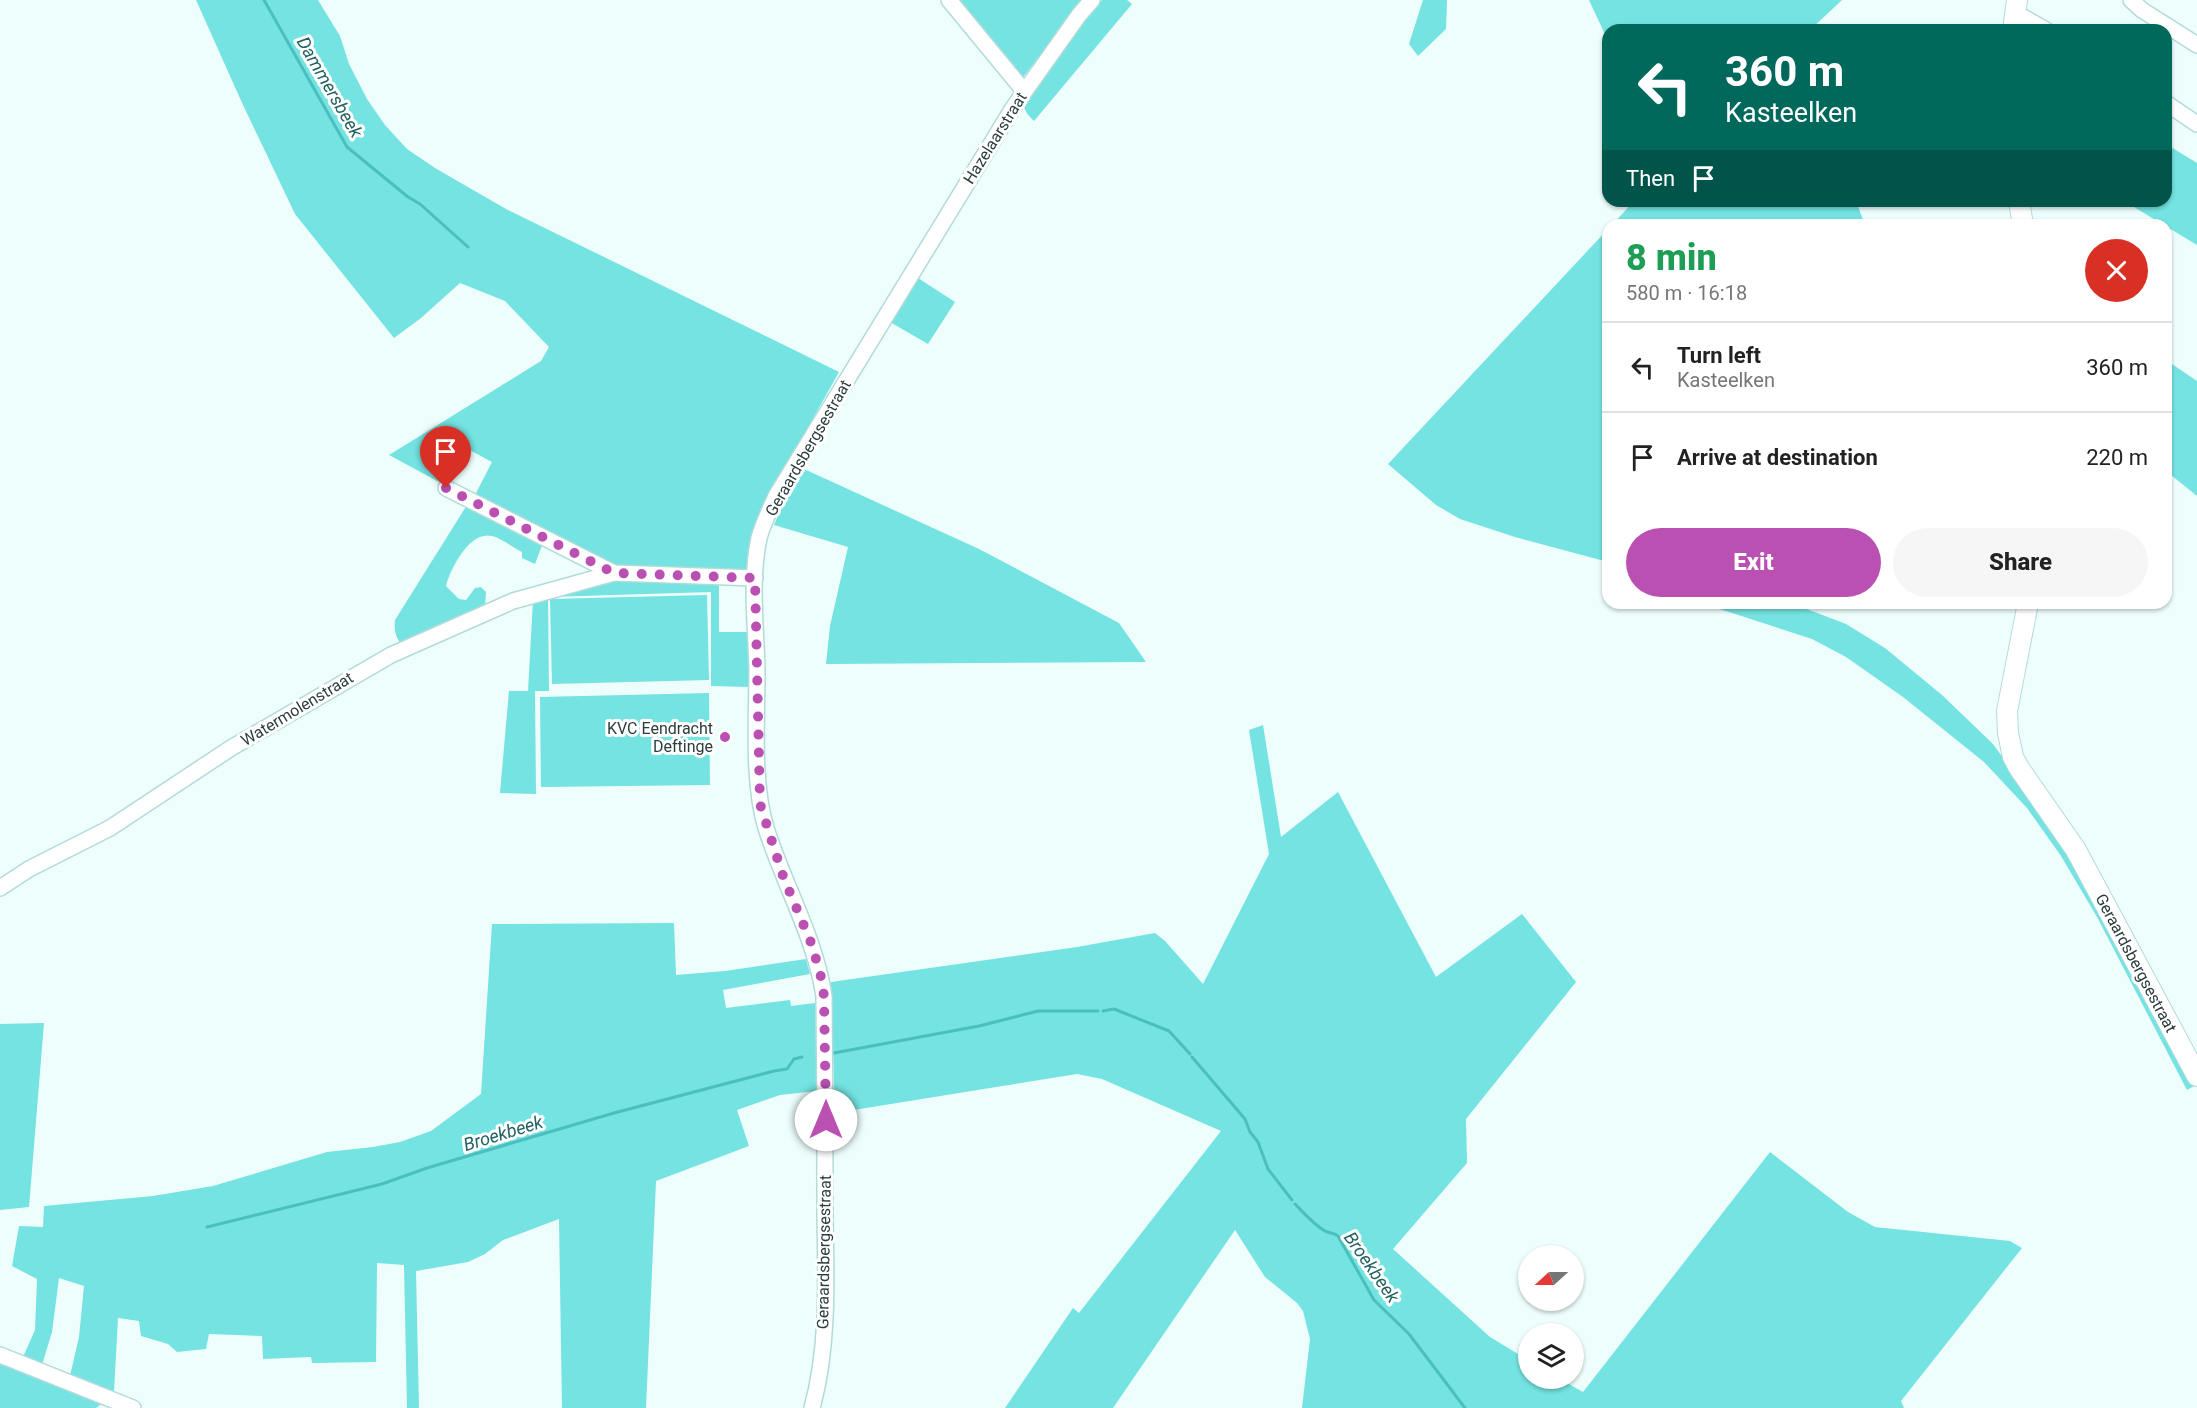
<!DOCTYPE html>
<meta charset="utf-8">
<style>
:root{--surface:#fff;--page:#f6f6f6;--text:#222;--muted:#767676;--line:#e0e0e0;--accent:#b950b2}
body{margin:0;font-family:Roboto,sans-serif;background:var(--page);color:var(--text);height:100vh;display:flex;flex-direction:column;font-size:22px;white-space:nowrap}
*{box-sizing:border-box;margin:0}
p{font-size:20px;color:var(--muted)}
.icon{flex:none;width:33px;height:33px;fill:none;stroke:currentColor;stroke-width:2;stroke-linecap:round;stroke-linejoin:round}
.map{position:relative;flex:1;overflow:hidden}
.panel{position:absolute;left:1602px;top:219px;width:570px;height:390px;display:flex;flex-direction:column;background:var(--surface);border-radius:18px;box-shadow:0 2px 4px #0004}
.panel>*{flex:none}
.guide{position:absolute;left:1602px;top:24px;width:570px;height:183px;border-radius:18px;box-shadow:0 2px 4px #0004;background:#00695c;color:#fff;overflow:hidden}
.needle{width:39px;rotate:249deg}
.buttons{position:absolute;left:1518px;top:1245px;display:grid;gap:12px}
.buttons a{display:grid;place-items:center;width:66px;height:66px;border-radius:50%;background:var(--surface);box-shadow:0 2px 4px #0004;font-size:30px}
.pin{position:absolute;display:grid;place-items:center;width:51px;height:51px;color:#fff;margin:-62px -26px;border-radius:50% 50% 50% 0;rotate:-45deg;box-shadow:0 0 6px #0007}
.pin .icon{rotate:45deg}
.me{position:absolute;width:66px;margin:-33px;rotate:0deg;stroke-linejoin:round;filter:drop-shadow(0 0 4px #0008)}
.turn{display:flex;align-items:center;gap:21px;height:126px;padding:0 24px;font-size:27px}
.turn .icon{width:78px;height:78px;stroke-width:2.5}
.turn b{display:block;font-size:42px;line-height:51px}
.then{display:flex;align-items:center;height:57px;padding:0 24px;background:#0003;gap:12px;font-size:22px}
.round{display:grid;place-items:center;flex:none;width:63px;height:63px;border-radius:32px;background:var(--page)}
.overview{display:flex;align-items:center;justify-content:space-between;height:102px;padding:0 24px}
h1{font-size:36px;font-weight:800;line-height:45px;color:#1e9e55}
.cta{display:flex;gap:12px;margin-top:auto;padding:12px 24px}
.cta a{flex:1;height:69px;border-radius:36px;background:var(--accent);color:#fff;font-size:24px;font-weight:800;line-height:69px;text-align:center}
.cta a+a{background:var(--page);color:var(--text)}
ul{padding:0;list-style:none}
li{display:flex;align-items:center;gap:18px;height:90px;padding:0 24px;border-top:2px solid var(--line)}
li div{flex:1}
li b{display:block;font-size:22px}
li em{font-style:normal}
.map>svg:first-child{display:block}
.green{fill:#74e3e1}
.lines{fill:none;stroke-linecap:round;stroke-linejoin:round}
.stream{stroke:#4bbfbd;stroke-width:3}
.minor-casing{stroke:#b1dbda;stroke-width:18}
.major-casing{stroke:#b1dbda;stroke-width:22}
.minor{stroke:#fff;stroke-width:15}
.major{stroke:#fff;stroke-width:20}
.route{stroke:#b950b2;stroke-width:10;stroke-dasharray:0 18}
.poi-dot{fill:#b950b2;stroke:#fff;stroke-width:2}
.labels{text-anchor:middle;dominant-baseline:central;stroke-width:6;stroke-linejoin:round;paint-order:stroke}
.street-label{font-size:16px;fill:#2b3c3c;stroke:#fff}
.poi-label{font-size:16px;fill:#2b3c3c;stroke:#fff;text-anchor:end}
.water-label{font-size:18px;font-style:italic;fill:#226261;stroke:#fff}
</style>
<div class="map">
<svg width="2197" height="1408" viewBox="0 0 2197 1408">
<rect width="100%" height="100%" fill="#edfefd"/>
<g class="green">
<polygon points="196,0 318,0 340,36 349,64 367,99 385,125 407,149 435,168 506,209 839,372 760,513 749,548 749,569 742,572 615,568 473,499 492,462 462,446 439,482 389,455 541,361 549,347 505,301 460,283 421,318 394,338 295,214 243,105"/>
<polygon points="955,0 1083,0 1021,80"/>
<path d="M 1102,0 L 1127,0 L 1132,4 L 1034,121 C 1027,114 1023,110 1024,101 L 1068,38 Z"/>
<polygon points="1423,0 1447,0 1446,29 1418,56 1409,44"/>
<polygon points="1589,0 1842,0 1810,30 1608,30 1608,41"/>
<polygon points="2166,144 2197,163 2197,245 2124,201 2166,201"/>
<polygon points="1634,201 1856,201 1865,225 1612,225"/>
<polygon points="1608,229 1608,562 1515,537 1460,519 1436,505 1388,464"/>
<polygon points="918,278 955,302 928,344 890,322"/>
<polygon points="2166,360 2197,381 2197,496 2166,471"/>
<polygon points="804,469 979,549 1119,623 1146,662 826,664 830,626 848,547 774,525 781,508"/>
<path d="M 467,505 L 543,543 L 535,564 L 522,558 L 522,552 C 512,547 501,538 492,536 C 470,530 450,569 446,586 L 459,599 L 466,600 L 475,588 L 481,587 L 486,592 L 485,607 L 402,645 C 395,637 394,630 395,620 Z"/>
<polygon points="617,578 719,581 719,632 749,632 749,687 711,686 711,592 548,597 549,691 535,691 536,794 500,793 509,691 528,691 533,600"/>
<polygon points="707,595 709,680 552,684 550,599"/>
<polygon points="1701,603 1791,603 1846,624 1885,648 1942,695 1993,744 2048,820 2090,891 2194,1086 2187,1090 2097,917 2061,856 2027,808 1984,762 1903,697 1846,657 1812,639"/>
<polygon points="709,693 710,785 541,787 540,697"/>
<polygon points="1263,725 1281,837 1338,792 1436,977 1522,914 1576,982 1466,1119 1467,1163 1393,1249 1490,1337 1528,1360 1528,1378 1560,1379 1583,1392 1770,1152 1848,1212 1875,1227 2010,1241 2022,1248 1901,1401 1904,1408 1302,1408 1310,1339 1303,1311 1297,1303 1265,1277 1235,1230 1113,1408 1005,1408 1073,1308 1079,1313 1221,1131 1102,1079 1077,1074 835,1113 831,982 1077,947 1155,933 1165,941 1203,984 1269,854 1249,730"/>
<polygon points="674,923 676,975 725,971 806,959 810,974 723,990 726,1008 790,1000 791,1006 815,1003 817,1091 780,1095 737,1110 749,1146 656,1181 646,1408 562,1408 559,1219 503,1240 485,1254 468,1262 416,1271 419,1408 407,1408 404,1265 377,1263 376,1362 312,1363 311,1357 263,1359 262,1336 209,1334 206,1349 177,1352 168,1344 141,1336 139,1321 118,1318 114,1392 70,1376 79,1337 84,1286 59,1278 52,1332 42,1365 23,1357 35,1330 37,1279 12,1266 19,1226 43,1227 44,1206 153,1196 213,1186 327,1152 373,1147 400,1142 431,1131 481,1094 492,924"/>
<polygon points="44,1023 29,1207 0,1210 0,1024"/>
<polygon points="0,1361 101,1404 96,1408 0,1408"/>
</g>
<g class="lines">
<g class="stream">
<polyline points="264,0 347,147 408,197 420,204 468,247"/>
<polyline points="1103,1011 1114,1009 1169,1031 1190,1054"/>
<polyline points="834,1053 979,1026 1038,1011 1098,1011"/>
<polyline points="1192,1057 1245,1119 1250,1132 1258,1142 1268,1169 1292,1200"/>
<path d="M 1295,1204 C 1304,1213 1313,1224 1325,1231 C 1330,1234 1333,1232 1338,1236 L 1374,1300 L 1409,1334 L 1465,1408"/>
<polyline points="207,1227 382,1184 427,1168 614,1113 774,1071 787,1069 794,1059 802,1057"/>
</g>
<g class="minor-casing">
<g id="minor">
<polyline points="949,0 1024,91"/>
<polyline points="2131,0 2142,10 2197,45"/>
<polyline points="2016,13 2046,30"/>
<polyline points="2166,103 2197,124"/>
<polyline points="446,488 614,573 755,578"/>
<polyline points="0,888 29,869 110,828 231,748 391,655 513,601 614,573"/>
<polyline points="0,1355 133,1408"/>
<path d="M 812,1408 C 829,1346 826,1279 825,1216 C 825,1143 825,1069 824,996 C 815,937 784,885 766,828 C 752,782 757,719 757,670 C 756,627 750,580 759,538 C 763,523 770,510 776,496 L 1013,108 L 1079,15 L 1092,0"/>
</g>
</g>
<g class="major-casing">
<g id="major">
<polyline points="2013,30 2017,0"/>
<polyline points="2019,201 2023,225"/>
<polyline points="2028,603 2007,711 2008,733 2013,757 2019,768 2076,850 2197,1076"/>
</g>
</g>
<use href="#minor" class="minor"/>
<use href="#major" class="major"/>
</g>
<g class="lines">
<polyline class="route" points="446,488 614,573 755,578 760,804 783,876 812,945 821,977 824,996 826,1120"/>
</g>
<circle class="poi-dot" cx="725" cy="737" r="6"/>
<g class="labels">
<g class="street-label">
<text transform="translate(995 138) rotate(-58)">Hazelaarstraat</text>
<text transform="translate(808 448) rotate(-60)">Geraardsbergsestraat</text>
<text transform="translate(297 709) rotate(-31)">Watermolenstraat</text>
<text transform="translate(2136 963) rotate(62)">Geraardsbergsestraat</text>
<text transform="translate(824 1252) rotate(-89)">Geraardsbergsestraat</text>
</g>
<g class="poi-label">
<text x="713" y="728">KVC Eendracht<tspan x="713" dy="18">Deftinge</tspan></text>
</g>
<g class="water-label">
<text transform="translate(330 87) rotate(60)">Dammersbeek</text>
<text transform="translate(503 1133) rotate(-17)">Broekbeek</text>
<text transform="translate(1372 1267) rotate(55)">Broekbeek</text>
</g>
</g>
</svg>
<div class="buttons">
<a><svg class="needle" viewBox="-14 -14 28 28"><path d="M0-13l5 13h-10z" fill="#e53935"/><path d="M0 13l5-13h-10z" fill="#767676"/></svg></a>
<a><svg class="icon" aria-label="layers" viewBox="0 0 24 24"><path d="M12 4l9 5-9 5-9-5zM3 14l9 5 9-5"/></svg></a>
</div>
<div class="pin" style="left:446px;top:488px;background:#d93025"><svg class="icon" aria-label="arrive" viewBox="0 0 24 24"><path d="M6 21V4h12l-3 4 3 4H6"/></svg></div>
<svg class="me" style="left:826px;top:1120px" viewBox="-20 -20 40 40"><circle r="19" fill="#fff"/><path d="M0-13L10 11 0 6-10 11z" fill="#b950b2"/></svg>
<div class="guide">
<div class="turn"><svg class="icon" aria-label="left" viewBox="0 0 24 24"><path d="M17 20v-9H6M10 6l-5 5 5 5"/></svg><div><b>360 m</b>Kasteelken</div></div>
<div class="then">Then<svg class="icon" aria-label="arrive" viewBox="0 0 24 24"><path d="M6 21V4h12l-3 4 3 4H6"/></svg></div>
</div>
<section class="panel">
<div class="overview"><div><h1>8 min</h1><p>580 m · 16:18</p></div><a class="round" style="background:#d93025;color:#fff"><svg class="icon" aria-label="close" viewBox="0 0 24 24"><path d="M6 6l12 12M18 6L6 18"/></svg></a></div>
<ul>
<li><svg class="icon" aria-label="left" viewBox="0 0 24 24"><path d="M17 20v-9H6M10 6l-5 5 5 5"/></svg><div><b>Turn left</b><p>Kasteelken</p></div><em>360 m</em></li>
<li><svg class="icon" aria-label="arrive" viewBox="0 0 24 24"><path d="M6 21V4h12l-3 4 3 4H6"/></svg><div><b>Arrive at destination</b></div><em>220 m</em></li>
</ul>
<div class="cta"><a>Exit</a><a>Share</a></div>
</section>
</div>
